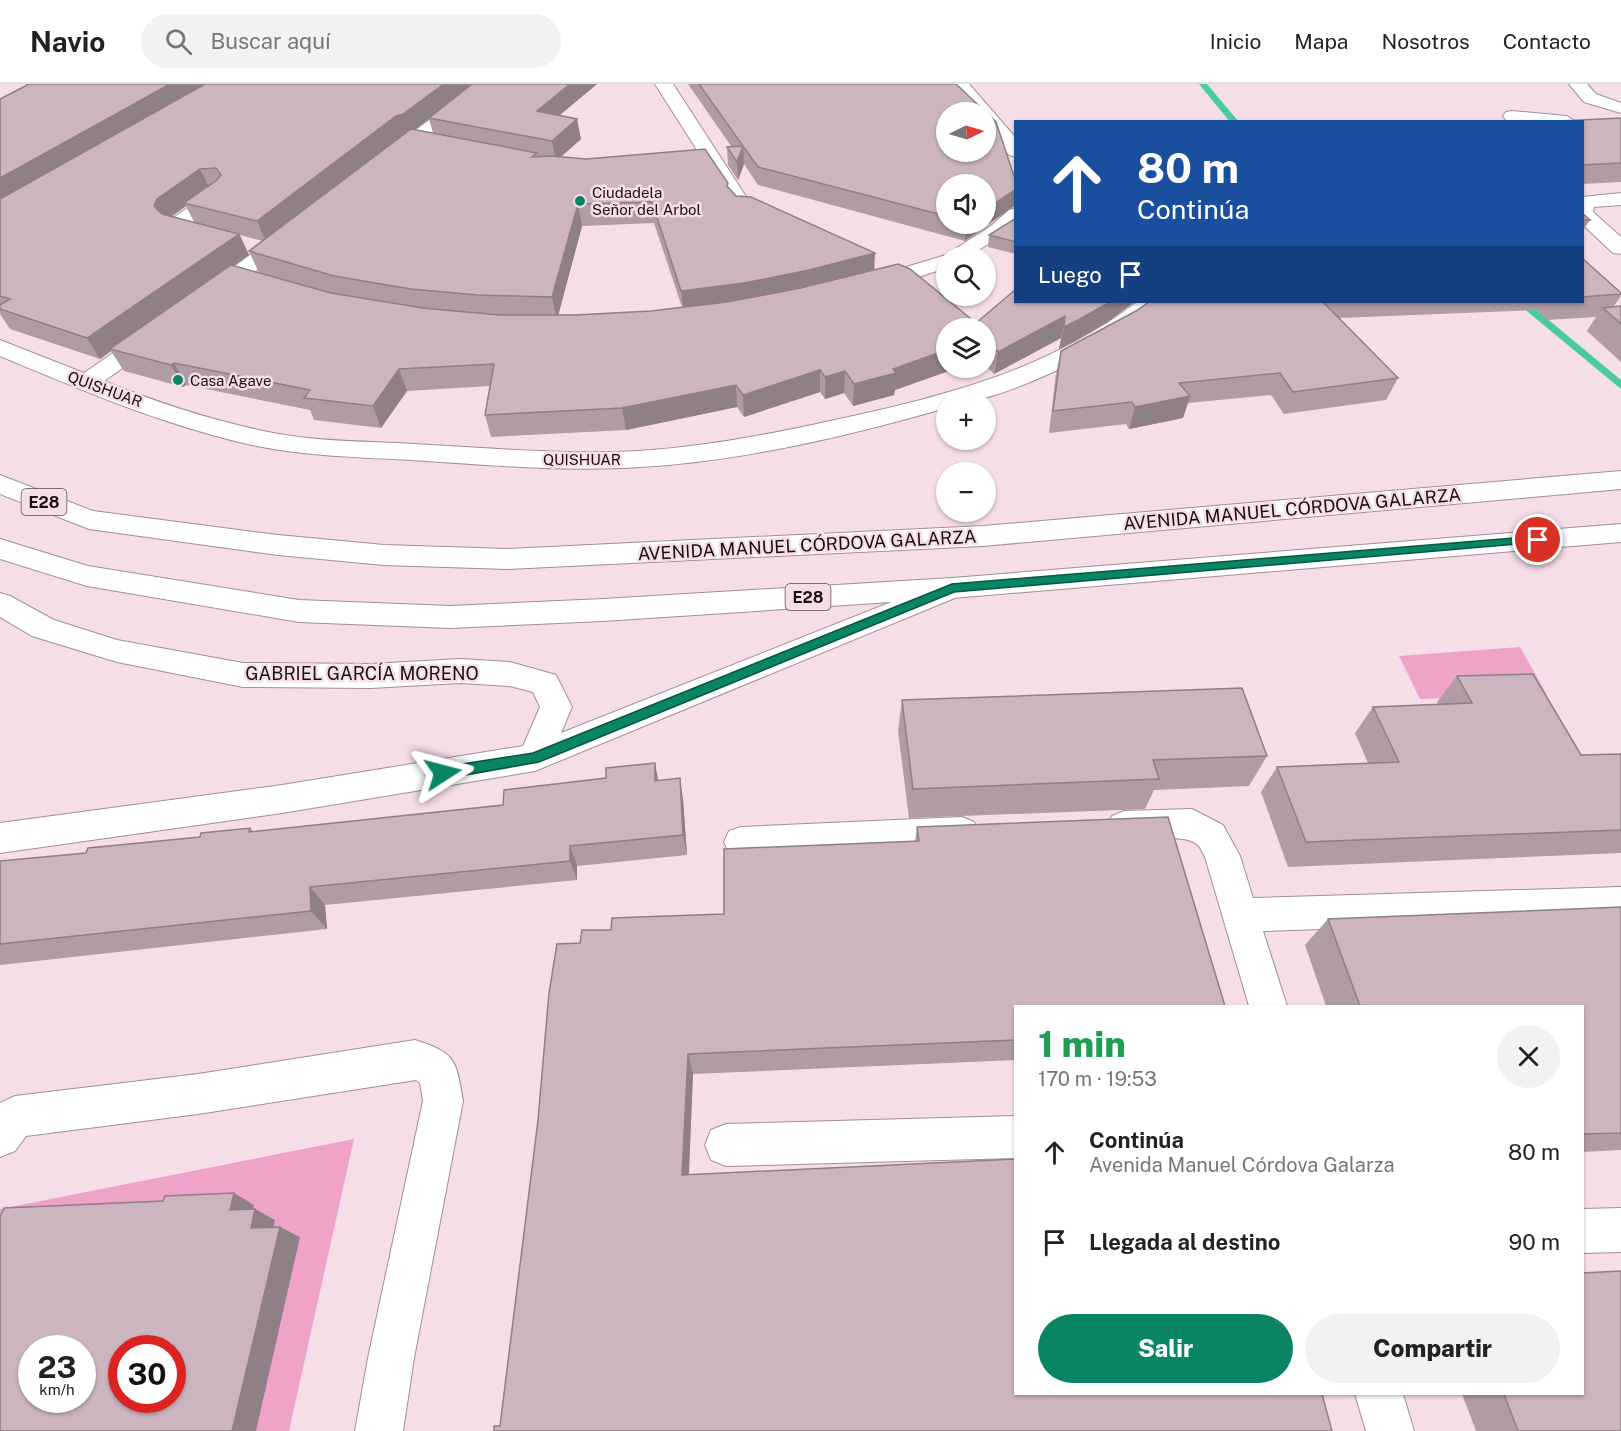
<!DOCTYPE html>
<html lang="es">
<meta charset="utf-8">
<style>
:root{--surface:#fff;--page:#f2f2f2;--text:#222;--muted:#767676;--line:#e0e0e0;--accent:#098566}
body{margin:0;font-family:"Public Sans",sans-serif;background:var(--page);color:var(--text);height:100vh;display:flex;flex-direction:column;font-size:22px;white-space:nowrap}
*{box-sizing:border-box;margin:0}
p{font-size:20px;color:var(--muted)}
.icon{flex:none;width:33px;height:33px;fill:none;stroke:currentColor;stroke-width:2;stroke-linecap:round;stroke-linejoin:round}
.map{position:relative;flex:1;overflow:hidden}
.side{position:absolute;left:1014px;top:921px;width:570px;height:390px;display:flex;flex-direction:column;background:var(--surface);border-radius:0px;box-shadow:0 2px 4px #0004}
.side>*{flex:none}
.top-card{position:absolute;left:1014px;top:36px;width:570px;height:183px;border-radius:0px;box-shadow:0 2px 4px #0004;background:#1a4fa0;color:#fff;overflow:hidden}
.needle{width:39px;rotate:85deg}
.fabs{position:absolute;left:936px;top:18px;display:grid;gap:12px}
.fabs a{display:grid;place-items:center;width:60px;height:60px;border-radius:50%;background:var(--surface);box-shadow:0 2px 4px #0004;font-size:30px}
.speed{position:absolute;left:18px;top:1251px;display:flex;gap:12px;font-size:30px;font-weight:700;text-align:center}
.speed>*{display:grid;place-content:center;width:78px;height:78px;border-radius:50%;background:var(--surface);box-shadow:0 2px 4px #0004;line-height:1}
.speed small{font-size:15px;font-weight:400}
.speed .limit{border:9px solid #d22;background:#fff;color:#111}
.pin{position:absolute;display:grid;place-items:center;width:51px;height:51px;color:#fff;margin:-26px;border:3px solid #fff;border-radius:50%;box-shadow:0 2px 6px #0007}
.me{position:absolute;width:66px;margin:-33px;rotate:81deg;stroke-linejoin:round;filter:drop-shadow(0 0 4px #0008)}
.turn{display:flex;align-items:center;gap:21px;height:126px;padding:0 24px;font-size:27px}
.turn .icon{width:78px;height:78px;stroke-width:2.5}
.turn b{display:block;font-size:42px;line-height:51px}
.then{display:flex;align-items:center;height:57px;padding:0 24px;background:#0003;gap:12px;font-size:22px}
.round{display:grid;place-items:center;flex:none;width:63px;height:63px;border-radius:32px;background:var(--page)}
.headline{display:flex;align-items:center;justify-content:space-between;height:102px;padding:0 24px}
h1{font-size:36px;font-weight:800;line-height:45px;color:#1e9e55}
.action{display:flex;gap:12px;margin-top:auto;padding:12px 24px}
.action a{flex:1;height:69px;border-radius:36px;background:var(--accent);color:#fff;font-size:24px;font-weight:800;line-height:69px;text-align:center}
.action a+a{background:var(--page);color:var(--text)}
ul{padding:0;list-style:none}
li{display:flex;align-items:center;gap:18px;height:90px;padding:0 24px}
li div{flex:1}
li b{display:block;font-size:22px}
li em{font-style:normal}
header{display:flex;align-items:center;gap:36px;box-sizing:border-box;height:84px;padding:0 30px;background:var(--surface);border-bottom:2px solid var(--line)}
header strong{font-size:28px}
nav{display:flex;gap:33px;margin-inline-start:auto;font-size:21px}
.search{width:420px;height:54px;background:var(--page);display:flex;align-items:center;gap:15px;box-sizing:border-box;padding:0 21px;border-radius:33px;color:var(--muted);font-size:22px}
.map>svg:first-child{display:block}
.green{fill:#f0a3c9;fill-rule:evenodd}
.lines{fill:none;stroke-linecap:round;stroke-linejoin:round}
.stream{fill:#49cba2;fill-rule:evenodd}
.minor-casing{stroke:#a38d97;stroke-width:2}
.major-casing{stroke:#a38d97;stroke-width:2}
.minor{fill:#fff;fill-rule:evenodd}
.major{fill:#fff;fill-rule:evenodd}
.wall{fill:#af9ca4;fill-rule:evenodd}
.shaded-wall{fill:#8f7f86}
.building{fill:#ccb5bf;stroke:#8f7f86;stroke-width:1.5;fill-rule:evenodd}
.route{fill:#098566;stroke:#065642;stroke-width:1.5}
.poi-dot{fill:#098566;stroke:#f6dee9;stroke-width:2}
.labels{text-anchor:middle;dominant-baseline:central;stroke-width:5;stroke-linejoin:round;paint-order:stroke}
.far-poi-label{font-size:15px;fill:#170f12;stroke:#f6dee9;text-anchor:start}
.far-street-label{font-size:15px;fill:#170f12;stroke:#f6dee9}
.shield{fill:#f6dee9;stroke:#5a4d52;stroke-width:1.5}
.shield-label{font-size:16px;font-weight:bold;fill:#170f12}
.street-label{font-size:18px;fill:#170f12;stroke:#f6dee9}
</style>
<header>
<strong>Navio</strong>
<div class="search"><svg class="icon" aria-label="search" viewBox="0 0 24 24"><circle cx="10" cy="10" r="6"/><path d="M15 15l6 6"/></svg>Buscar aquí</div>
<nav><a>Inicio</a><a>Mapa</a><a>Nosotros</a><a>Contacto</a></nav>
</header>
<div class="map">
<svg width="1621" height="1347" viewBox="0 0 1621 1347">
<rect width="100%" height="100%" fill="#f6dee9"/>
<g class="green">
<polygon points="1520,563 1547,611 1420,615 1399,572"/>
<path d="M 354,1055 L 289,1347 L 0,1347 L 0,1125 ZM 32,1264 L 82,1264 L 82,1316 L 32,1316 ZM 122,1264 L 172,1264 L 172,1316 L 122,1316 Z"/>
</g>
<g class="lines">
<g class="stream">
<polygon points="1199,0 1207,0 1239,38 1230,38"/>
<polygon points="1516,218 1527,218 1621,296 1621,305"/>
</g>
<g class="minor-casing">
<g id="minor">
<polygon points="478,0 498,0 396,79 382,79 379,75 382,71"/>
<polygon points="655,0 673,0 756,128 753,132 739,132"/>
<polygon points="951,0 969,0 1016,54 1016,73 1009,71 986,42 986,28 975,28"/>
<polygon points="1569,0 1587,0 1596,10 1621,19 1621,29 1584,18"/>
<polygon points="1512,27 1567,32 1576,38 1506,36 1503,32 1506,28"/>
<polygon points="218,105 225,107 228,111 225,115 189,141 218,149 222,153 218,157 211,159 173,149 166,141 169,137 211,107"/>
<polygon points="1621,109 1621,121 1594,123 1593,128 1621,153 1621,170 1613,169 1582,140 1582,113"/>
<polygon points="1016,124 1016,141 970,172 946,172 946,184 879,206 871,208 863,206 860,201 863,196 946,171 992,141 1009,126"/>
<polygon points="290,144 297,146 300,150 297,154 218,217 210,219 202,217 199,212 202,207 283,146"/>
<path d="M 1137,218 L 1162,218 C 1139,252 1016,310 974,316 C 966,318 955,316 946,316 L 946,324 C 848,352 743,377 641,383 C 564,388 488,381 412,376 C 355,373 299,372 243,359 C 159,339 79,305 0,272 L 0,256 L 84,289 L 145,247 L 153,245 L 161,247 L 165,252 L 161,257 L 104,297 C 161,320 219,339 279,350 C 323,358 368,357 413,360 C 488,364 563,371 639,367 C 703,363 767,351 830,337 C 941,313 1045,288 1137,218 Z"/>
<polygon points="952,494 962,497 967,504 962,511 535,687 282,729 0,769 0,739 282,701 523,662 540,623 533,608 510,602 460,599 371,604 243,603 117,578 32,552 0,533 0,509 10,512 54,536 117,556 243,579 371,580 460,575 510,578 556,591 572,623 561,649"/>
<path d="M 1192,725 L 1223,741 L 1240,772 L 1253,814 L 1621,803 L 1621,835 L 1263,847 L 1287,922 L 1249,922 L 1205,773 C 1203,770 1201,764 1198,761 C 1182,747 1135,760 1112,752 L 1107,742 L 1112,732 L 1124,727 Z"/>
<polygon points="962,733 974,738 979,748 974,758 962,763 741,773 729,769 724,758 729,747 741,743"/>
<path d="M 415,956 C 457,969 456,977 463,1017 L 414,1274 L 403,1347 L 355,1347 L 368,1274 L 423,1017 L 420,999 L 416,996 L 198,1030 L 26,1052 L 15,1067 L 0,1073 L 0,1019 L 15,1012 L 198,990 Z"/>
<polygon points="1016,1032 1016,1074 726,1082 711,1076 705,1061 711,1046 726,1040"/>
<polygon points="1621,1124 1621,1168 1582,1169 1582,1125"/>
<polygon points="1355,1310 1403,1310 1414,1347 1366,1347"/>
</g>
</g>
<g class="major-casing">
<g id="major">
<polygon points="1621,387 1621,405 983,462 508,485 384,481 278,471 89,445 0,410 0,391 93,427 278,451 384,461 508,465 983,442"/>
<polygon points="1621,440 1621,458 952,514 603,537 450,544 299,538 87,502 0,475 0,455 88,482 299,516 450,522 603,515 952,494"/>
</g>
</g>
<use href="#minor" class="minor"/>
<use href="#major" class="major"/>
</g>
<g class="wall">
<path d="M 29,0 L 597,0 L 559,31 L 581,55 L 561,73 L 728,103 L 736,112 L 874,186 L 976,239 L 1016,218 L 1134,218 L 1109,237 L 1073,258 L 1059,265 L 1061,254 L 994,290 L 986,282 L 986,244 L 946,284 L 957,284 L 895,306 L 894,311 L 853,322 L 844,309 L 825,315 L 820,308 L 744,333 L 737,323 L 626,346 L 491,353 L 485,331 L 490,302 L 407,307 L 381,344 L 314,336 L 310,326 L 186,301 L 183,303 L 124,287 L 111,267 L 100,275 L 10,245 L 0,230 L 0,15 ZM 429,35 L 433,49 L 414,46 ZM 186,122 L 194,138 L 171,133 ZM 654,139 L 682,223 L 651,227 L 575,231 L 558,231 L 582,142 ZM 240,151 L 263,157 L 249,167 L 259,189 L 234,181 L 249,171 Z"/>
<path d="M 688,0 L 956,0 L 1016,98 L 1016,114 L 1014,122 L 965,157 L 758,101 L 744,80 L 738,96 L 728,81 L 727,63 L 731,62 ZM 946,100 L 986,140 L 946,140 Z"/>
<polygon points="1621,34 1621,98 1582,100 1582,38"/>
<polygon points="1582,129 1590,136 1582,148"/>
<polygon points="1016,134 1016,170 988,163 989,151"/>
<polygon points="1582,174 1621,209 1621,212 1614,222 1621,222 1621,278 1587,247 1596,233 1547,236 1537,226 1339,234 1398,294 1386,316 1284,330 1271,311 1188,319 1183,334 1129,345 1126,340 1049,349 1056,289 1061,267 1136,227 1149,218 1582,218"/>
<polygon points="1457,592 1581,671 1621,670 1621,769 1288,783 1261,708 1277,683 1368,679 1355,649 1373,623 1438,620 1437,618"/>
<polygon points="902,616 1267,672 1249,702 1154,706 1145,725 909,734 898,647"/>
<polygon points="658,697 683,715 687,771 577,782 577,796 325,821 327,845 0,881 0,777 86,769 200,753 250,744 254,748 503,721"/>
<polygon points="917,743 1016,922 1016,976 693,990 689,1090 500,1342 580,859 611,846 724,830 915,758"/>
<polygon points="1621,823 1621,1066 1582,1068 1582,922 1326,922 1305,861 1328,835"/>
<polygon points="1462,1310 1582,1310 1621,1347 1476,1347"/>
</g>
<g class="shaded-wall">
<polygon points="170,0 213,0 0,121 0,94"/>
<polygon points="444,0 475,0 266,158 257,137 396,32"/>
<polygon points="570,0 597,0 541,47 537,27"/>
<polygon points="577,35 581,55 556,77 552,57"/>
<polygon points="743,62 744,80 738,96 737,78"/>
<polygon points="200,85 210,105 184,119 186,122 168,135 164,142 154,122 157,115"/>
<polygon points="1016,105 1014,122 965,157 967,140 986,140 986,125"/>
<polygon points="578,120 582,142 557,236 552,213"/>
<polygon points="239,150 249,171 113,266 110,265 111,267 100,275 87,254"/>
<polygon points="875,169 874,191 684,229 681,207"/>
<polygon points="1110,218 1134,218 1109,237 1073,258 1059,265 1064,243"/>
<polygon points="1065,232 1061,254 994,290 998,268"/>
<polygon points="946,266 946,284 957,284 895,306 894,311 853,322 854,300"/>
<polygon points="174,279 186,301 183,303 171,281"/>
<polygon points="399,285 407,307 381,344 373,322"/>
<polygon points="820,286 820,308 744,333 743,311"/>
<polygon points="845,287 844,309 825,315 825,293"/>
<polygon points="736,301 737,323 626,346 622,324"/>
<polygon points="1190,312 1183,334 1129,345 1135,323"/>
<polygon points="655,679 659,700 655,697"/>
<polygon points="680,694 683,715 687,771 683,751"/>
<polygon points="570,762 577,782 577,796 570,777"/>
<polygon points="310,803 325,821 327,845 311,827"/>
<polygon points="688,970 693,990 688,1106 682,1091"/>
<polygon points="234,1109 254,1121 251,1137 230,1126"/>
<polygon points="255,1125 275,1136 271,1155 251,1144"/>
<polygon points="280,1143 300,1153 256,1347 232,1347"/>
</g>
<g class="building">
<polygon points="29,0 170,0 0,94 0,15"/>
<polygon points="205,0 444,0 403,30 396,32 257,137 184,119 217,96 221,91 216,84 200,85 157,115 154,122 162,130 239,150 87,254 0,225 0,221 10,215 0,212 0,115"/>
<polygon points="472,0 570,0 537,27 577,35 552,57 429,34"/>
<path d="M 699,0 L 956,0 L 996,38 L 1016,98 L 1016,105 L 986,125 L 986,100 L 946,100 L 946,132 L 758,83 L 743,62 L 737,78 L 727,63 L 743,62 ZM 946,28 L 986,28 L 986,68 L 946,68 Z"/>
<polygon points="1621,34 1621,79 1582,81 1582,38 1540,38"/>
<polygon points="411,45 537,69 532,73 552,72 586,75 705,65 728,99 727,102 736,112 751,113 875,169 809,186 744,199 681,207 652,118 578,120 552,213 477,211 411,205 334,192 249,167"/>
<polygon points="1582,129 1590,136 1582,136"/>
<polygon points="1016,134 1016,158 989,151"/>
<polygon points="1582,174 1621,209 1621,210 1582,213"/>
<polygon points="898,180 910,185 976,239 1016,205 1016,218 1110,218 1078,236 1064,243 1065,232 998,268 986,258 986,244 946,244 946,266 893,285 896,289 854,300 845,287 825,293 820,286 743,311 736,301 622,324 485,331 494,280 399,285 373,322 304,314 310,306 174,279 171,281 110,265 231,181 331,209 423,224 499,231 575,231 651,227 727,218 801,204"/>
<polygon points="1149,218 1323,218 1398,294 1293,308 1280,289 1179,299 1190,312 1135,323 1132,318 1053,327 1061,267 1136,227"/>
<polygon points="1621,222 1621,240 1603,224"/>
<polygon points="1533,590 1581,671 1621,670 1621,746 1306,758 1277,683 1399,678 1373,623 1472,619 1457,592"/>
<polygon points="1242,604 1267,672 1153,676 1159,695 913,705 902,616"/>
<polygon points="655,679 655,697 680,694 683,751 570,762 570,777 310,803 311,827 0,860 0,777 86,769 88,764 200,753 201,749 250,744 249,748 503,721 504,706 606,694 606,684"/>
<polygon points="1168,733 1225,922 1016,922 1016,956 688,970 682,1091 1016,1075 1016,1310 1322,1310 1332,1347 494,1347 494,1342 500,1342 538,1036 549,909 557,860 580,859 582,846 611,846 612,834 724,830 724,765 919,757 917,743"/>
<polygon points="1621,823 1621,1049 1582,1050 1582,922 1360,922 1328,835"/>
<path d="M 234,1109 L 230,1126 L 255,1125 L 251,1144 L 280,1143 L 232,1347 L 0,1347 L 0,1133 L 4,1124 L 163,1117 L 165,1112 ZM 32,1264 L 82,1264 L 82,1316 L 32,1316 ZM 122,1264 L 172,1264 L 172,1316 L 122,1316 Z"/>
<polygon points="1621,1187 1621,1347 1518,1347 1504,1310 1582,1310 1582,1189"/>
</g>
<polygon class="route" points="1538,452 1543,456 1542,458 954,508 539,678 443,695 438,693 436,689 438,685 443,683 533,669 952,500"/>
<g class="poi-dot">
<circle cx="580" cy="117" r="6"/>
<circle cx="178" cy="296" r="6"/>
</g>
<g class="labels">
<g class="far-poi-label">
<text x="592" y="108">Ciudadela<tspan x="592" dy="17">Señor del Arbol</tspan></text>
<text x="190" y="296">Casa Agave</text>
</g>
<g class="far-street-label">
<text transform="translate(105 305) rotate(20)">QUISHUAR</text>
<text x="582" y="375">QUISHUAR</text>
</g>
<g class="shield">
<rect x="21.5" y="405" width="45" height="26" rx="4.5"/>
<rect x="785.5" y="500" width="45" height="26" rx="4.5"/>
</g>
<g class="shield-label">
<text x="44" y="418">E28</text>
<text x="808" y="513">E28</text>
</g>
<g class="street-label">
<text transform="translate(1292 425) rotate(-5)">AVENIDA MANUEL CÓRDOVA GALARZA</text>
<text transform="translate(807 461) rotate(-3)">AVENIDA MANUEL CÓRDOVA GALARZA</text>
<text x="362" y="589">GABRIEL GARCÍA MORENO</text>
</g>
</g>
</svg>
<div class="fabs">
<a><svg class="needle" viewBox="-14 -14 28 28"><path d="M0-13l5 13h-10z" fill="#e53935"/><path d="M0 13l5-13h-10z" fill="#767676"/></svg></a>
<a><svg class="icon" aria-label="sound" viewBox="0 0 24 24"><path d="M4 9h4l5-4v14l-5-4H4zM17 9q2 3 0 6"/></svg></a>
<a><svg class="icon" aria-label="search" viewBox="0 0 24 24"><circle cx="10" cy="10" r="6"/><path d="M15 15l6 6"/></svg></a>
<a><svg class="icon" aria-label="layers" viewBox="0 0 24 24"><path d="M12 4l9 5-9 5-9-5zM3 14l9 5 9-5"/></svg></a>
<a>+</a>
<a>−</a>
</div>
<div class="speed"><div>23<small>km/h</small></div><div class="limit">30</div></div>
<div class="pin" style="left:1538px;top:456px;background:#d93025"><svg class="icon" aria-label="arrive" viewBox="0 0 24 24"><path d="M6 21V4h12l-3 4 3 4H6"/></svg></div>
<svg class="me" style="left:443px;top:689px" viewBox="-20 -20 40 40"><path d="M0-17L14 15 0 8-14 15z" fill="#098566" stroke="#fff" stroke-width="4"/></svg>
<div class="top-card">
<div class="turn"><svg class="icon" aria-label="ahead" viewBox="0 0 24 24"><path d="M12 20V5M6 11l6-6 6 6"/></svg><div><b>80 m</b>Continúa</div></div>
<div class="then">Luego<svg class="icon" aria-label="arrive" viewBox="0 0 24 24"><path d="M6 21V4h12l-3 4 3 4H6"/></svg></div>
</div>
<section class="side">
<div class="headline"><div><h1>1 min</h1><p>170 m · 19:53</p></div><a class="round"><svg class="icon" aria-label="close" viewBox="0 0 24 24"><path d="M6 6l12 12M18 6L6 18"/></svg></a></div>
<ul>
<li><svg class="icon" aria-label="ahead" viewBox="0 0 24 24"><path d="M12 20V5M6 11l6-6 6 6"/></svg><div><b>Continúa</b><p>Avenida Manuel Córdova Galarza</p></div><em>80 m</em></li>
<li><svg class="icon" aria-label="arrive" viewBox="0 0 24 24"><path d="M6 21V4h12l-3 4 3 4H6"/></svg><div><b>Llegada al destino</b></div><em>90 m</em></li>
</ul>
<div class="action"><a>Salir</a><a>Compartir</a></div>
</section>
</div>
